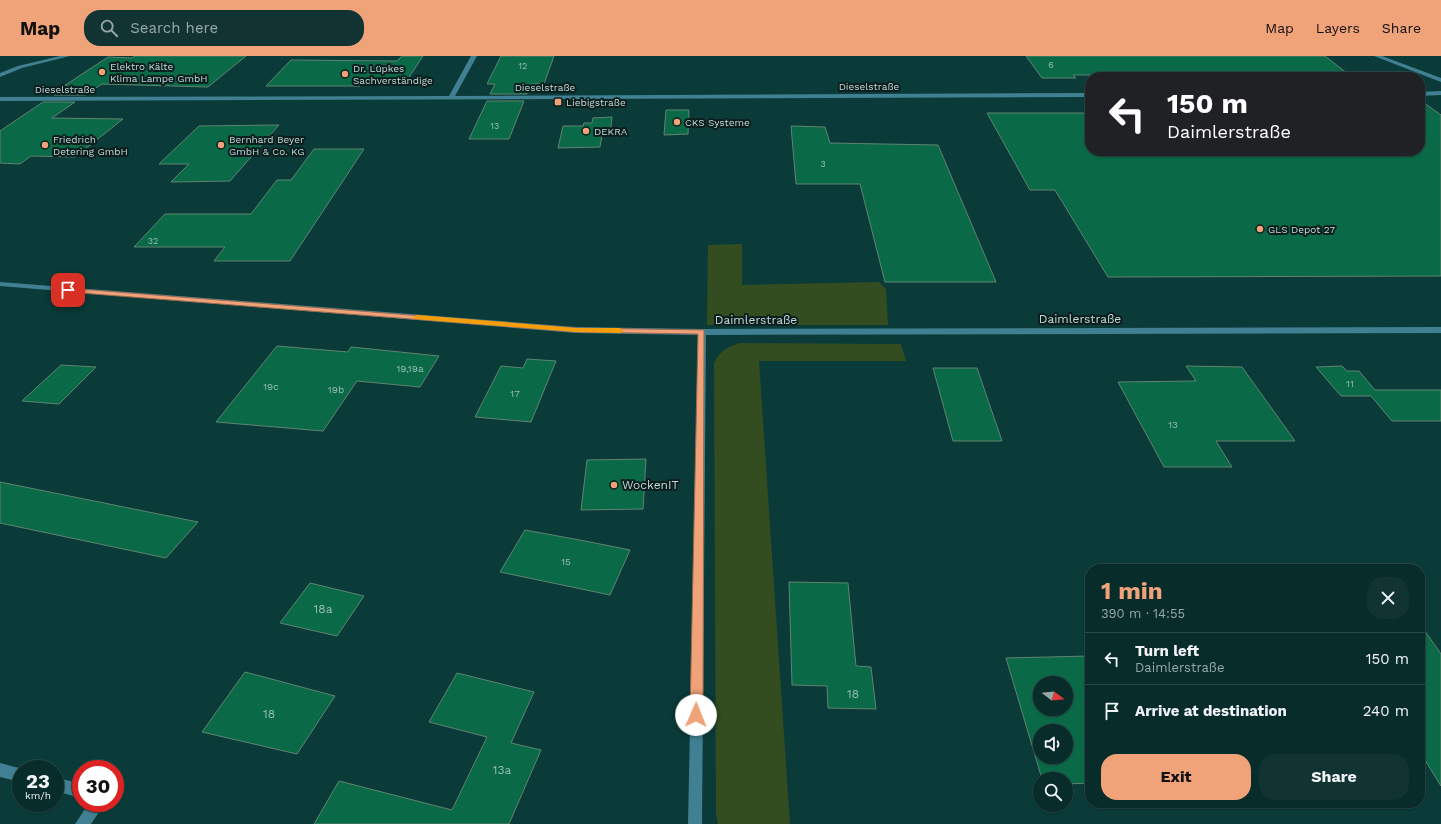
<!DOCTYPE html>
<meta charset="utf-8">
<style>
:root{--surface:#082c2a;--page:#113432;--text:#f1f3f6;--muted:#98a7a8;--line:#294847;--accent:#f0a279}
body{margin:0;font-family:"Work Sans",sans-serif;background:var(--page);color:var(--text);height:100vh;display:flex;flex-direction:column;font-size:15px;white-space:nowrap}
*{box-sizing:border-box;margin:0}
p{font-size:13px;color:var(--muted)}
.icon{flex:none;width:22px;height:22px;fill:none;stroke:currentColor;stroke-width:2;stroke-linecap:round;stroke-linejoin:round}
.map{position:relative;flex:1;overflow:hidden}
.side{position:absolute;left:1085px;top:508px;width:340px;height:244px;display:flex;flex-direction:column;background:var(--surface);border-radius:16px;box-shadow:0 1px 3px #0004,0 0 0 1px var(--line)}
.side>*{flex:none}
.guide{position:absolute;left:1085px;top:16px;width:340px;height:84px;border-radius:16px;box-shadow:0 1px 3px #0004,0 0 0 1px var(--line);background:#202124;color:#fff;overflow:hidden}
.needle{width:26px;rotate:106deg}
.tools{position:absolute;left:1033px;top:620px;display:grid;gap:8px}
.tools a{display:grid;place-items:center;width:40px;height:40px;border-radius:50%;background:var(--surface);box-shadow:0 1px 3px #0004,0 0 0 1px var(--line);font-size:20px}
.speed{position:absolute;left:12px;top:704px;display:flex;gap:8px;font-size:20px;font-weight:700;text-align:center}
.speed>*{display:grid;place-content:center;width:52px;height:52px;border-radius:50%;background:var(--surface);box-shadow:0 1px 3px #0004,0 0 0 1px var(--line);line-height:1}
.speed small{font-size:10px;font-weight:400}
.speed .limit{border:6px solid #d22;background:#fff;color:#111}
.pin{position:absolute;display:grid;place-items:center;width:34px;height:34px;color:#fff;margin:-17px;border-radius:8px;box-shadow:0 2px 6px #0006}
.me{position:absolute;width:44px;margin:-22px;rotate:1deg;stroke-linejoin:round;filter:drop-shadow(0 0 3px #0008)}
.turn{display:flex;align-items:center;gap:14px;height:84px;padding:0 16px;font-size:18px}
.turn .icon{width:52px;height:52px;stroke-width:2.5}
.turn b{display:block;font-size:28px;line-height:34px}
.round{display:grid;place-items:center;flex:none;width:42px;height:42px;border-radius:16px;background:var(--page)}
.overview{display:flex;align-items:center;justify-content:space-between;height:68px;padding:0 16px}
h1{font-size:24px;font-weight:700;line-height:30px;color:var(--accent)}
.cta{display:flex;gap:8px;margin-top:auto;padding:8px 16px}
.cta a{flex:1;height:46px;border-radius:16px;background:var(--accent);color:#111;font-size:16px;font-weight:700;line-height:46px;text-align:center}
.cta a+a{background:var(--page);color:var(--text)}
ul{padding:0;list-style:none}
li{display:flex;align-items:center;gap:12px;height:52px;padding:0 16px;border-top:1px solid var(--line)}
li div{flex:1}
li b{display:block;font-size:15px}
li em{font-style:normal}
header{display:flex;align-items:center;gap:24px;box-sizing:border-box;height:56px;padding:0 20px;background:var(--accent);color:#111}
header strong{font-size:19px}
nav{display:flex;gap:22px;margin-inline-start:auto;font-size:14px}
.search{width:280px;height:36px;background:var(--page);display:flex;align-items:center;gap:10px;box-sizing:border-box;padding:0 14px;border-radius:16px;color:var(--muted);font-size:15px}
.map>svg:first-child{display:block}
.green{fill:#334d20}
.building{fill:#0a6947;stroke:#608471;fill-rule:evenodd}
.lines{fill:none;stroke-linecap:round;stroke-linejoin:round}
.minor{fill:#408092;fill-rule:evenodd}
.route{fill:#f0a279;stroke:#9c694f}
.slow{fill:#f59e0b}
.poi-dot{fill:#f0a279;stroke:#0b1e1d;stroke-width:1.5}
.labels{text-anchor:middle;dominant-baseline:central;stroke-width:4;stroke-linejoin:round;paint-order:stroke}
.far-number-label{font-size:9px;fill:#96beb4}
.far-poi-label{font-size:10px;fill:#c4dbd9;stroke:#0b1e1d;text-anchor:start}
.far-street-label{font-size:10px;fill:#c4dbd9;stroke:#0b1e1d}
.number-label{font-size:10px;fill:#96beb4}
.street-label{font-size:12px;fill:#c4dbd9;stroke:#0b1e1d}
.poi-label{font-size:12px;fill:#c4dbd9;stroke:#0b1e1d;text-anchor:start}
.near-number-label{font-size:12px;fill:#96beb4}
</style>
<header>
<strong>Map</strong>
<div class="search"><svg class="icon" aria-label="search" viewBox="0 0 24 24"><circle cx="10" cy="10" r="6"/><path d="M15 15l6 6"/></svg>Search here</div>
<nav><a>Map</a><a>Layers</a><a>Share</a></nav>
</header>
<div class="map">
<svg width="1441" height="768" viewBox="0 0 1441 768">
<rect width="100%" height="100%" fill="#0a3b38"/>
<g class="green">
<polygon points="742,188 742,229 879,226 886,233 888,269 707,269 708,189"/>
<path d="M 740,287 L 901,288 L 906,305 L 759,305 L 790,768 L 718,768 L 716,757 L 714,307 C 720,295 727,291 740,287 Z"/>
</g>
<g class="building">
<polygon points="135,0 246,0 208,31 102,28 85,39 54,39 68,30 64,30 108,1 132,2"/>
<polygon points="402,0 423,0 406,26 363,27 360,30 266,30 291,4 397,5"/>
<polygon points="501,0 554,0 544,28 531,28 527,38 490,38 495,28 487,28"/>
<polygon points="1026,0 1325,0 1352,21 1143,21 1141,19 1073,19 1076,22 1042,22"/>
<polygon points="1420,44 1441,59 1441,220 1108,221 1055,134 1030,134 987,57 1090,57 1090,95 1420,95"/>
<polygon points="487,45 524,45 509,83 469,83"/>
<polygon points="43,46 75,46 52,62 123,63 75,101 31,100 20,108 0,107 0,75"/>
<polygon points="666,54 689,54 688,78 664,79"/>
<polygon points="612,61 610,79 602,79 600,91 558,92 563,70 583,70 584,67 592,67 593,62"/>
<polygon points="279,69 230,125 171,126 189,108 159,108 199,70"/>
<polygon points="791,70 825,71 830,87 938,89 996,226 885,226 860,128 796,128"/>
<polygon points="314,93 364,93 290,205 214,205 225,191 134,191 165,158 251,158 277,124 291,124"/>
<polygon points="277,290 348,296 351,291 439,300 420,331 357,325 323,375 216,366"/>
<polygon points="527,303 556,305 531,366 475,361 501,310 523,312"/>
<polygon points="61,309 96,311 59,348 22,345"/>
<polygon points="1186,310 1242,311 1295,385 1216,385 1232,411 1164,411 1118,326 1196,325"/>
<polygon points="1342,310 1347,315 1359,315 1375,334 1441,334 1441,365 1392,365 1371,340 1341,340 1316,311"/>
<polygon points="933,312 977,312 1002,385 953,385"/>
<polygon points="646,403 643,453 581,454 587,404"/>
<polygon points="0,426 198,466 166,502 0,467"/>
<polygon points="525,474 585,485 630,494 610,539 500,516"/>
<polygon points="789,526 848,527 856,610 871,611 876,653 828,652 827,630 792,629"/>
<polygon points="310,527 364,540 337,580 280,567"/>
<polygon points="1420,568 1441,598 1441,730 1420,696"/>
<path d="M 1090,600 L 1090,727 L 1066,728 L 1066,723 L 1042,723 L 1006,602 ZM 1040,627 L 1066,627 L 1066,653 L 1040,653 ZM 1040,675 L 1066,675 L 1066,701 L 1040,701 Z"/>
<polygon points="245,616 335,640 297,698 202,676"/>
<polygon points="457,617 534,636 511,687 541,694 509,768 314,768 339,725 452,754 487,681 429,666"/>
</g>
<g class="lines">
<g class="minor">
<polygon points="60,0 70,0 22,12 0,21 0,17 18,10"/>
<polygon points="471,0 477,0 455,40 1090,37 1090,41 0,45 0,41 449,40"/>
<polygon points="1374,0 1382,0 1441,22 1441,26"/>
<polygon points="1441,35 1441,39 1420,40 1420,36"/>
<polygon points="0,226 576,271 702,273 1441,271 1441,277 706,279 702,768 688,768 698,279 576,277 0,230"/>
<polygon points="0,707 23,713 21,713 21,726 0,721"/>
<polygon points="55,721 81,728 81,742 55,735"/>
<polygon points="89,747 105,747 91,768 75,768"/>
</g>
</g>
<polygon class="route" points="66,232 576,272 704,274 703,659 701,663 696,664 692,663 690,659 698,278 576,276 68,236 66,236"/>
<polygon class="slow" points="417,259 576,272 620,272 624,275 620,277 576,276 414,263 414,260"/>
<g class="poi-dot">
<circle cx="102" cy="16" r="4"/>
<circle cx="345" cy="18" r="4"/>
<rect x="554" y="42" width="8" height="8" rx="2"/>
<circle cx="677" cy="66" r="4"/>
<circle cx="586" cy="75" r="4"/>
<circle cx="45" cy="89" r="4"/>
<circle cx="221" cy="89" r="4"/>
<circle cx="1260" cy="173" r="4"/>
<circle cx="614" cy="429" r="4"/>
</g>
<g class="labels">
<g class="far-number-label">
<text x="1051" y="9">6</text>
<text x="523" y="10">12</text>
<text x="495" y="70">13</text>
<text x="823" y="108">3</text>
<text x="153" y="185">32</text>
</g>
<g class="far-poi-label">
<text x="110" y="10">Elektro Kälte<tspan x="110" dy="12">Klima Lampe GmbH</tspan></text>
<text x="353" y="12">Dr. Lüpkes<tspan x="353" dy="12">Sachverständige</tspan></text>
<text x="566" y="46">Liebigstraße</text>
<text x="685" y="66">CKS Systeme</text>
<text x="594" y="75">DEKRA</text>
<text x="53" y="83">Friedrich<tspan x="53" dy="12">Detering GmbH</tspan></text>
<text x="229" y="83">Bernhard Beyer<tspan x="229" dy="12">GmbH &amp; Co. KG</tspan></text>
<text x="1268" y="173">GLS Depot 27</text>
</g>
<g class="far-street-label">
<text x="869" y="30">Dieselstraße</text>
<text x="545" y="31">Dieselstraße</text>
<text x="65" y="33">Dieselstraße</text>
</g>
<g class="number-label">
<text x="410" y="312">19,19a</text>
<text x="1350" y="327">11</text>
<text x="271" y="330">19c</text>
<text x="336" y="333">19b</text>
<text x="515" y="337">17</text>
<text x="1173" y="368">13</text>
<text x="566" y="505">15</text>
</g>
<g class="street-label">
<text x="1080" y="263">Daimlerstraße</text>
<text x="756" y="264">Daimlerstraße</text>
</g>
<g class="poi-label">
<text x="622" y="429">WockenIT</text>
</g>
<g class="near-number-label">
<text x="323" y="553">18a</text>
<text x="853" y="638">18</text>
<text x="269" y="658">18</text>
<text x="502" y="714">13a</text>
</g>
</g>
</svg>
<div class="tools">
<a><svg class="needle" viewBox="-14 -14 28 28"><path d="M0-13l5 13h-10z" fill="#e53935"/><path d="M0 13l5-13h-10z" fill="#98a7a8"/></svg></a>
<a><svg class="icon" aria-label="sound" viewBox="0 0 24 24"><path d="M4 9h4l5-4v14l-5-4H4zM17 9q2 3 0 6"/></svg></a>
<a><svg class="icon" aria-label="search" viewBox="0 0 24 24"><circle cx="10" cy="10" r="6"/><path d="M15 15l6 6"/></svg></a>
</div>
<div class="speed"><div>23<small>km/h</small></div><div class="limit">30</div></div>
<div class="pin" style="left:68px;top:234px;background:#d93025"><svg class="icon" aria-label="arrive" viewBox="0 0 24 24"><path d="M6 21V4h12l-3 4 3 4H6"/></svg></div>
<svg class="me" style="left:696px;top:659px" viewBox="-20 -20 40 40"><circle r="19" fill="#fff"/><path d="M0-13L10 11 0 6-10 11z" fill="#f0a279"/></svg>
<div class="guide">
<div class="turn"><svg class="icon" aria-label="left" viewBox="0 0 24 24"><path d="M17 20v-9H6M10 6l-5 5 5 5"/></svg><div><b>150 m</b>Daimlerstraße</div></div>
</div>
<section class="side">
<div class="overview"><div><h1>1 min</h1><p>390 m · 14:55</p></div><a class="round"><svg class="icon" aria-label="close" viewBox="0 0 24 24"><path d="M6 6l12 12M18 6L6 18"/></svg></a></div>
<ul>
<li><svg class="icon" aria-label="left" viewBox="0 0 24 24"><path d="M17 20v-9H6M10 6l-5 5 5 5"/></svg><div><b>Turn left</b><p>Daimlerstraße</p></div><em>150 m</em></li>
<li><svg class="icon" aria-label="arrive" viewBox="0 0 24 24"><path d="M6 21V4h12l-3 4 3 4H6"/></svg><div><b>Arrive at destination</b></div><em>240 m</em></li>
</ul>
<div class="cta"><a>Exit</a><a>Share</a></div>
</section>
</div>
